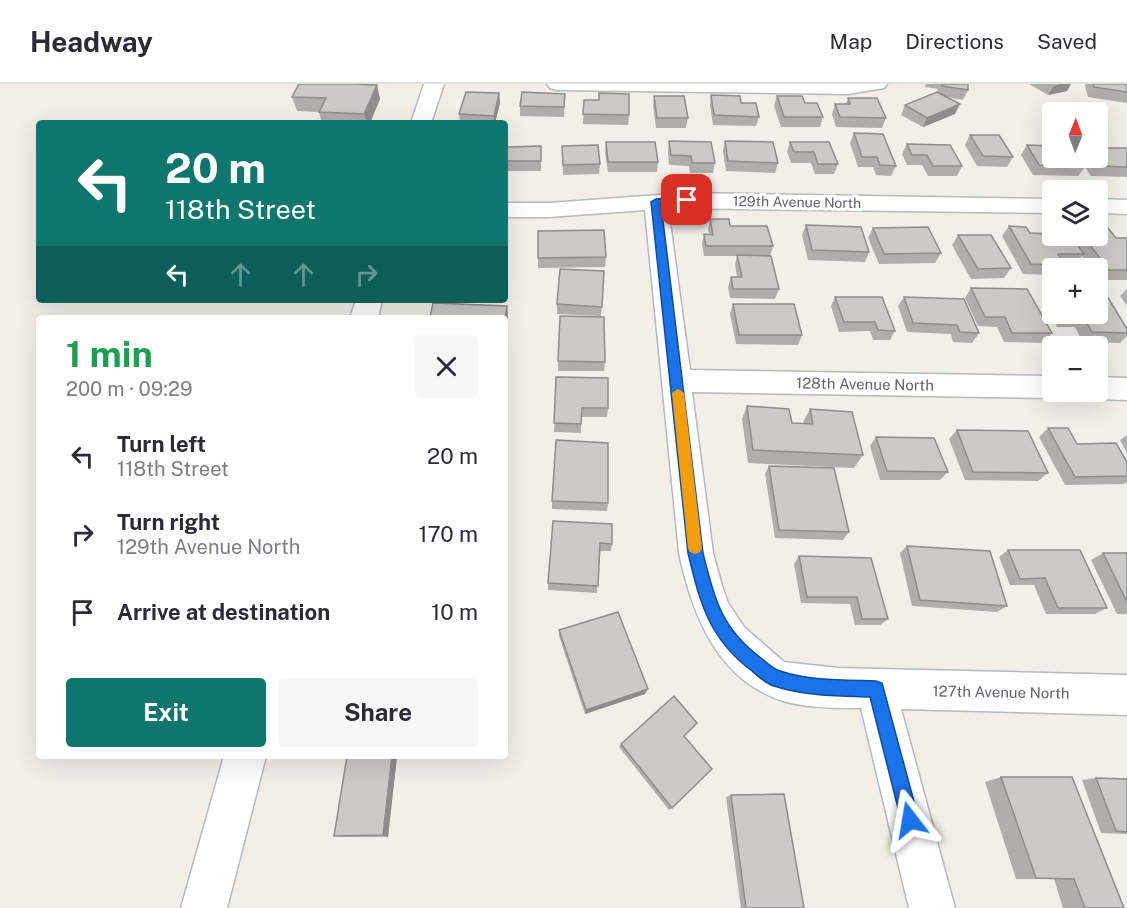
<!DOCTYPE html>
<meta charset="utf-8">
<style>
:root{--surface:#fff;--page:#f7f7f7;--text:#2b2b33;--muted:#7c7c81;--line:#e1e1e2;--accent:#0f766e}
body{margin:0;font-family:"Public Sans",sans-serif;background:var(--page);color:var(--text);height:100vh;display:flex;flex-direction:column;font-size:22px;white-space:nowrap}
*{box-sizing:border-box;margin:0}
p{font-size:20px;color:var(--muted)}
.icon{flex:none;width:33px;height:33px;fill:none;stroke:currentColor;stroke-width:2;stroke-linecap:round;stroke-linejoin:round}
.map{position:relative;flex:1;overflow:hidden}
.side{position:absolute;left:36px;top:231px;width:472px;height:444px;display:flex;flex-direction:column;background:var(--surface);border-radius:6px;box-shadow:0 6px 24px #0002}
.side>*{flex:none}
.guide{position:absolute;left:36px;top:36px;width:472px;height:183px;border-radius:6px;box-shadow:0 6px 24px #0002;background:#0f766e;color:#fff;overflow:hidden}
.needle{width:39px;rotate:1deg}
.buttons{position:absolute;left:1042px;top:18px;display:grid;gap:12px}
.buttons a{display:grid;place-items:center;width:66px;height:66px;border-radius:6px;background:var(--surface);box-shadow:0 6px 24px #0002;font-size:30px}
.pin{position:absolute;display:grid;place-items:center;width:51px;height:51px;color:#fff;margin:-26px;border-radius:12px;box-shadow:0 3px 9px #0006}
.me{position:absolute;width:66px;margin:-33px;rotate:346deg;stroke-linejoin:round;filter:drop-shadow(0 0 4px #0008)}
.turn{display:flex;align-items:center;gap:21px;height:126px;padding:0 30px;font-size:27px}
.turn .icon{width:78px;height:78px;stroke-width:2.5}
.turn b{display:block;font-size:42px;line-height:51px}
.lanes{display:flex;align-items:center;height:57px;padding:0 30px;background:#0003;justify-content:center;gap:30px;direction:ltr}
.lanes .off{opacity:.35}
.round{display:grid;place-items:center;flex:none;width:63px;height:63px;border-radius:6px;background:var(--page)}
.summary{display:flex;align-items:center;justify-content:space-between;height:102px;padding:0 30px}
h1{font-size:36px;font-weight:700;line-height:45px;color:#1e9e55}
.action{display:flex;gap:12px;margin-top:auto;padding:12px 30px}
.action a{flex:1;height:69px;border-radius:6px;background:var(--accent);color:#fff;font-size:24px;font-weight:700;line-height:69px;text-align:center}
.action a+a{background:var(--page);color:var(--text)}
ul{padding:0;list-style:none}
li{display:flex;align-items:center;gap:18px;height:78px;padding:0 30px}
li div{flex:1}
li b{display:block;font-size:22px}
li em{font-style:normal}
header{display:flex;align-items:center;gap:36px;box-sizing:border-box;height:84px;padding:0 30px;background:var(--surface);border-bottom:2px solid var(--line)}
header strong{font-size:28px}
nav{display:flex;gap:33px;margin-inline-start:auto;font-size:21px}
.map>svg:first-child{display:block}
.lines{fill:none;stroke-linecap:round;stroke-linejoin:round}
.street-casing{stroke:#b5b8bc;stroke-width:3}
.secondary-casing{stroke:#b6babf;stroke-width:3}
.street{fill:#fff;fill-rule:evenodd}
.secondary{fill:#fff;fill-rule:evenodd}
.wall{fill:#afaea9}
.shaded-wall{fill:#8f8d8a}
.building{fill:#cccac5;stroke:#8f8d8a;stroke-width:1.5}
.route{fill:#1a73e8;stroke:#114b97;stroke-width:1.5}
.slow{fill:#f59e0b}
.labels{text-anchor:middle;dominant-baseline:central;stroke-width:6;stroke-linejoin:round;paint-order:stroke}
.far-street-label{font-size:14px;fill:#5f6368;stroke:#fff}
.street-label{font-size:15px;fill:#5f6368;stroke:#fff}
</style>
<header>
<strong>Headway</strong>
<nav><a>Map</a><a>Directions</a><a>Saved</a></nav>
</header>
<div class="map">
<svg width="1127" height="824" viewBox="0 0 1127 824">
<rect width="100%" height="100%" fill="#f1efe8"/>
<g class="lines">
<g class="street-casing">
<g id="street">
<polygon points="547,0 887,0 884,4 848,10 557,6 550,4"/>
<path d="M 687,109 L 1053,115 L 1053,129 L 668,124 L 690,286 L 1053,292 L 1053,308 L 1065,308 L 1063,311 L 1053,314 L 692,308 L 713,469 L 722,502 L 728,519 L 745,544 L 784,578 L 838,584 L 1127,591 L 1127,631 L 901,625 L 955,824 L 909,824 L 861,624 C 835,624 807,624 783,617 C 717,596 692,530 679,469 L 645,126 L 549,133 L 506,133 L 506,119 L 549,119 Z"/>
<polygon points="1098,115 1127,116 1127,130 1098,129"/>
<polygon points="1098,293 1127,294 1127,316 1098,315 1088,312 1085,308 1098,308"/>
</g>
</g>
<g class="secondary-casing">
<g id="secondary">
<polygon points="424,0 444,0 431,39 411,39"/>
<polygon points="356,216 382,216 378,234 350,234"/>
<polygon points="224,672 266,672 227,824 181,824"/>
</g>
</g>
<use href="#street" class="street"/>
<use href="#secondary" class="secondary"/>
</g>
<g class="wall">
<polygon points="926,0 968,0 968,6 963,16 947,13 955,30 923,43 901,31 905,21 937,8 938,5 925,3"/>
<polygon points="1029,0 1071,0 1067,7 1048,11"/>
<polygon points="1085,0 1127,0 1127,19 1088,13 1085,1"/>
<polygon points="499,9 500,19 495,39 460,39 459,30"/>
<polygon points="565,10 564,33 520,32 520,22"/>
<polygon points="711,11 741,19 759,33 756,42 713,41 710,21"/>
<polygon points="654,12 688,34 686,44 656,44 653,22"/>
<polygon points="777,12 805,19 823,33 820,43 781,43 774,22"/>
<polygon points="292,13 380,15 370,39 322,39 319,28 297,27"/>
<polygon points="848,14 886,34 882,44 836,43 832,30 835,20 846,20"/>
<polygon points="584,16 629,31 628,41 583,40"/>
<polygon points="854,49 896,82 891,92 876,91 873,83 858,83 850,59"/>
<polygon points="970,51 1013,73 1007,83 977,82 965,61"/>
<polygon points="669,57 715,79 713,89 690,89 689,82 669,81 668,67"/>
<polygon points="725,57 778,79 775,89 726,87 723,67"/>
<polygon points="606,58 658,78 657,88 608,88 605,68"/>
<polygon points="790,58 838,80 834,90 815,90 811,79 791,79 787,68"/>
<polygon points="907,60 962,82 957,92 928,92 922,81 907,81 902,70"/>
<polygon points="1027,61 1053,74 1098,74 1127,64 1127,93 1091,92 1085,83 1078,92 1033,91 1021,71"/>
<polygon points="541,62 541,87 506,87 506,63"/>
<polygon points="562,62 600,80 599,90 563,91"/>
<polygon points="710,135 730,142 773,162 770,172 779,205 775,215 730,214 728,203 731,193 737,193 735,181 737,172 704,172 702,160 704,150 709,151 708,145"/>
<polygon points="806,141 869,168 865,178 808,176 802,151"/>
<polygon points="1009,142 1030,149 1053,152 1098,152 1116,154 1127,154 1127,196 1100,196 1098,194 1098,184 1091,184 1082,172 1075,180 1064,180 1065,181 1062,184 1053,184 1053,191 1023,190 1002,152"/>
<polygon points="873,144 941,169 935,179 879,180 868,154"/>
<polygon points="538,147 606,173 605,183 538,184"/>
<polygon points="958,151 1011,184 1004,194 971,195 952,161"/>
<polygon points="604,187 601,232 557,230 557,220"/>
<polygon points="971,204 1052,249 1044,259 1004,258 997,243 978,242 965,214"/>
<polygon points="1127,205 1127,222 1120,212"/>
<polygon points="835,213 895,247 890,256 873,256 870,247 839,248 831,222"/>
<polygon points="904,213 979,249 972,259 953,258 951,250 907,248 898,222"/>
<polygon points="433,216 467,216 467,219 437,219 507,222 508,232 506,249 506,234 430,234 433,219"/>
<polygon points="733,220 802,251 798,261 736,260 730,230"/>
<polygon points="1053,225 1053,230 1098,230 1127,245 1127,252 1120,259 1083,258 1075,243 1057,243 1049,229"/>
<polygon points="558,277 605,278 604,287 558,287"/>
<polygon points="556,293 608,324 607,333 581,333 581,349 554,348"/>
<polygon points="747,322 792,339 804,339 803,338 810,325 863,371 854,384 748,379 742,335"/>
<polygon points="1048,344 1077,360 1127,378 1127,398 1124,400 1065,401 1039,353"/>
<polygon points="957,346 1048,389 1038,397 965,396 949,355"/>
<polygon points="1127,351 1127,369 1120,356"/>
<polygon points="876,353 948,388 940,396 880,396 870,362"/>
<polygon points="769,382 849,448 843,456 775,454 765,390"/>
<polygon points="552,417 608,419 607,427 552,425"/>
<polygon points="553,437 612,460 611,467 599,467 597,509 548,506 548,499"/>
<polygon points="907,462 1007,522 997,528 912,522 900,469"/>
<polygon points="1008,466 1107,524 1095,530 1046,530 1034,501 1010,501 999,473"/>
<polygon points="1103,469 1127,469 1127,530 1117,530 1091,476"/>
<polygon points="799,472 888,535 880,541 855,541 850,520 801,519 794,480"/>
<polygon points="559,546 645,610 585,630 559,552"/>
<polygon points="694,643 684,652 672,724 669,726 619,663 621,660"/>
<polygon points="347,672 397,672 388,753 341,753 334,752"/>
<polygon points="1001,693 1124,824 1063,824 1054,795 1016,795 985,698"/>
<polygon points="1096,694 1127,695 1127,750 1101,749 1082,696"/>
<polygon points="731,711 804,824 741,824 726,713"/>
</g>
<g class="shaded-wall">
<polygon points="1060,0 1071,0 1067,7 1048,11 1054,2"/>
<polygon points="377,1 380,15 370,39 367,39 364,30"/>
<polygon points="499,9 500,19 495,39 494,39 494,32"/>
<polygon points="960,20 955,30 923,43 927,34"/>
<polygon points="507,222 508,232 506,249 506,234"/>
<polygon points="648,605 645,610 585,630 586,626"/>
<polygon points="392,672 397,672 388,753 383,751"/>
</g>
<g class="building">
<polygon points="299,0 353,0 377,1 364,30 319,28 326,14 292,13"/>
<polygon points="942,0 968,0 968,6 942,2"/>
<polygon points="1093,0 1127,0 1127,8 1094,3"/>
<polygon points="466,8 499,9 494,32 459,30"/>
<polygon points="522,8 565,10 564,23 520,22"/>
<polygon points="937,8 960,20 927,34 905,21"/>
<polygon points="599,9 629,10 629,31 583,30 584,16 599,16"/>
<polygon points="711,11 740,12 741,19 756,19 759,33 714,31"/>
<polygon points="654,12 684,12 688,34 657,34"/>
<polygon points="777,12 802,12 805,19 817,19 823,33 784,33"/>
<polygon points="848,14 877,14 886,34 840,33 835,20 850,20"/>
<polygon points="854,49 883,50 896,82 880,81 877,73 862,73"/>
<polygon points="970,51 999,51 1013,73 983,72"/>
<polygon points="669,57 711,58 715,79 692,79 691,72 671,71"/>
<polygon points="725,57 773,58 778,79 728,77"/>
<polygon points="606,58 655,58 658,78 608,78"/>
<polygon points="790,58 829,58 838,80 818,80 814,68 794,68"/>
<polygon points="907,60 950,61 962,82 933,82 927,71 912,71"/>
<polygon points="598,61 600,80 563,81 562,62"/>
<polygon points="1027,61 1053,62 1053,74 1079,74 1085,82 1039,81"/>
<polygon points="541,62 541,77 506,77 506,63"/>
<polygon points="1098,64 1127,64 1127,83 1099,82 1093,74 1098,74"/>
<polygon points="710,135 729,135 730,142 767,142 773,162 706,162 704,150 713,151"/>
<polygon points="806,141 861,143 869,168 812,166"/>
<polygon points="1009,142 1026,143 1030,149 1053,150 1053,152 1071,152 1084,170 1058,170 1065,181 1031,180"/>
<polygon points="928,143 941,169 884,170 873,144"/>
<polygon points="1098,144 1108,144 1116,154 1127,154 1127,186 1109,186 1083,152 1098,152"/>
<polygon points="604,146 606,173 538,174 538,147"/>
<polygon points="958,151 991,151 1011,184 978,185"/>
<polygon points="737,171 771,172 779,205 733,205 731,193 742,193"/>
<polygon points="560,185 604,187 602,223 557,220"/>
<polygon points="971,204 1027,205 1052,249 1012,249 1005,233 985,233"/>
<polygon points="1098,207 1104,207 1127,245 1127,249 1092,248 1084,234 1065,233 1063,230 1098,230"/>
<polygon points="835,213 882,213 895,247 878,246 875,238 844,238"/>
<polygon points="904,213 964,215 979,249 960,248 957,241 913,239"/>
<polygon points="433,219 507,222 505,234 448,234 430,233"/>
<polygon points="733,220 794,220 802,251 739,251"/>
<polygon points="560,232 604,233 605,278 558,277"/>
<polygon points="556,293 608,294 608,324 582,324 581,340 554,339"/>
<polygon points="747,322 789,325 792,339 813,340 810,325 852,328 863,371 753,366"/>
<polygon points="1048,344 1068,344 1077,360 1116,359 1127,378 1127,392 1075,393"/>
<polygon points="957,346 1028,347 1048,389 973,388"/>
<polygon points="876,353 934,354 948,388 887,387"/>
<polygon points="556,356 608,359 608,419 552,417"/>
<polygon points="769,382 834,384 849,448 779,446"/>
<polygon points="553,437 612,440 612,460 600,459 598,502 548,499"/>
<polygon points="907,462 990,467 1007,522 920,516"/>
<polygon points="1008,466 1080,466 1107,524 1058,524 1045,494 1020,495"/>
<polygon points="1103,469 1127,469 1127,518"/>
<polygon points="799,472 871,474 888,535 862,535 857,513 807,513"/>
<polygon points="618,528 648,605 586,626 559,546"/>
<polygon points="674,612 697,639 684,652 712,685 672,724 621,660"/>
<polygon points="347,672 392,672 383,751 334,752"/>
<polygon points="1001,693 1072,693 1124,824 1085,824 1074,795 1036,794"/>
<polygon points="1096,694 1127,695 1127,748 1116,747"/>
<polygon points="784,710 804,824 746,824 731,711"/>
</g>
<path class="route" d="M 687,113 L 692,116 L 691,118 L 661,120 L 703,469 C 714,515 722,545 761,574 C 767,579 773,585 780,587 C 810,597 845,596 876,597 L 882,599 L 919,736 L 916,743 L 910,745 L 903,743 L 901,736 L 870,613 C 838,612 805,612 774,602 C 766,600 758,592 752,587 C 709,555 700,519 688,469 L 651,118 L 656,115 Z"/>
<polygon class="slow" points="678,305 684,309 702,464 700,468 695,470 690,468 688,464 672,309"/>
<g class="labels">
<g class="far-street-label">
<text transform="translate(797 118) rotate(1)">129th Avenue North</text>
</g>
<g class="street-label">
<text transform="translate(865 300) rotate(1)">128th Avenue North</text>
<text transform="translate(1001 608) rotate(1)">127th Avenue North</text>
</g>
</g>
</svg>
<div class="buttons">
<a><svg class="needle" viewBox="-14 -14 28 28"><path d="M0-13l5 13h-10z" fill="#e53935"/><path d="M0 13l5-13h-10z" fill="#7c7c81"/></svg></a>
<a><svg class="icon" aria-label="layers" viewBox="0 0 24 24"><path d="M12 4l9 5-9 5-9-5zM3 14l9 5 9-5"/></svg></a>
<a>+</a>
<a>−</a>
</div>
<div class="pin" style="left:687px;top:116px;background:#d93025"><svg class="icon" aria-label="arrive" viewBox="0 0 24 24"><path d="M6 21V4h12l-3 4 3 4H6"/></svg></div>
<svg class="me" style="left:910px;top:736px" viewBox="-20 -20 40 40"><path d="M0-17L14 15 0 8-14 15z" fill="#1a73e8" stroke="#fff" stroke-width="4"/></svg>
<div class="guide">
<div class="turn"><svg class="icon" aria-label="left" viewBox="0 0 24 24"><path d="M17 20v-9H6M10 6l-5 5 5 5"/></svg><div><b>20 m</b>118th Street</div></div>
<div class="lanes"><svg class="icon" aria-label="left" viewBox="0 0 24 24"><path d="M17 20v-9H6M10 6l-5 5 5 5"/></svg><svg class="icon off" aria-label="ahead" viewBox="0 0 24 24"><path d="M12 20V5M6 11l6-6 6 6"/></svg><svg class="icon off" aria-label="ahead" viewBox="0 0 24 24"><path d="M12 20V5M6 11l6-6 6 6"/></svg><svg class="icon off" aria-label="right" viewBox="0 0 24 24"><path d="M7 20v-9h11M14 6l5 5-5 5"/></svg></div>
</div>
<section class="side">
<div class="summary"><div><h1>1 min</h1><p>200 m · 09:29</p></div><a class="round"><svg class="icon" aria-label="close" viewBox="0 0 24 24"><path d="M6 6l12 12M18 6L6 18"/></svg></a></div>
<ul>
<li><svg class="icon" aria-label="left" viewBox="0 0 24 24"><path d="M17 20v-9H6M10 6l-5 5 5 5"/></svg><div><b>Turn left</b><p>118th Street</p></div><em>20 m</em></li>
<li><svg class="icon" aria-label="right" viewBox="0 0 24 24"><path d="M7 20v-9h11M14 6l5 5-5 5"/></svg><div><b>Turn right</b><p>129th Avenue North</p></div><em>170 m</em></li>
<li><svg class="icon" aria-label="arrive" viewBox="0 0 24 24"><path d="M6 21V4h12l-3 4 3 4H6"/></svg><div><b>Arrive at destination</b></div><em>10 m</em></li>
</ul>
<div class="action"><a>Exit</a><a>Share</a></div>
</section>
</div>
